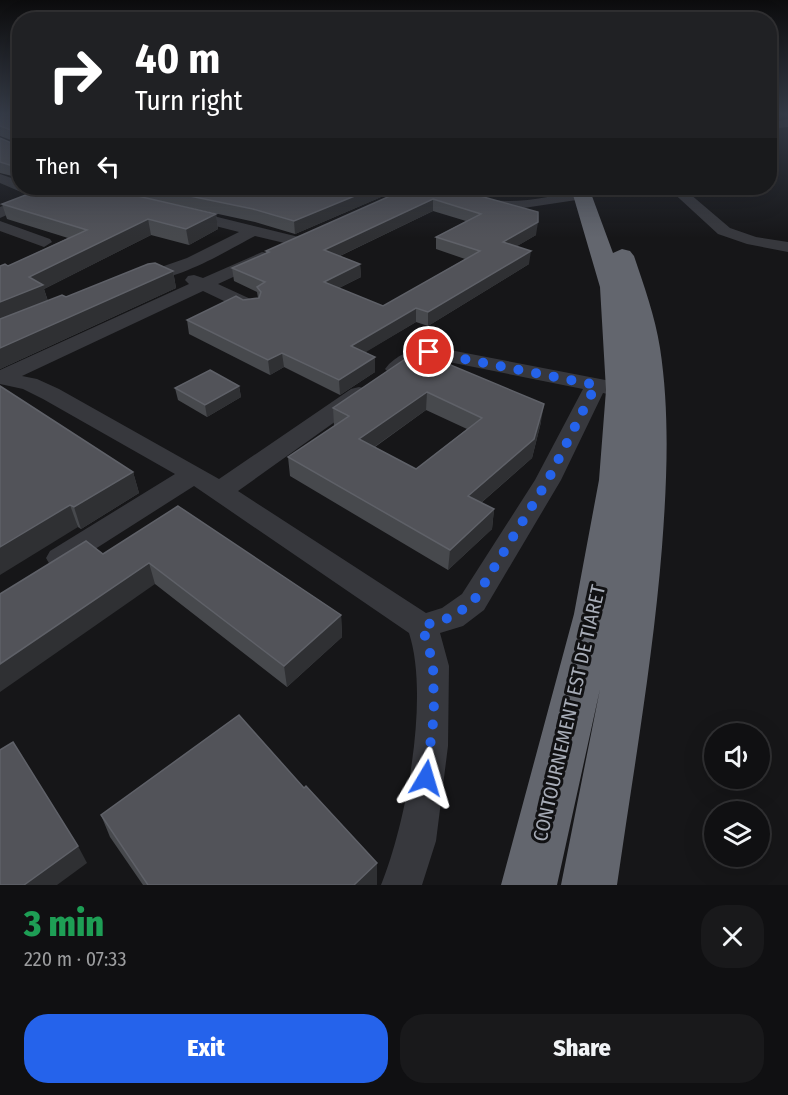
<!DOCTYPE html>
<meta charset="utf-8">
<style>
:root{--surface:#101012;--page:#19191b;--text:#f1f3f6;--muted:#9c9d9f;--line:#303032;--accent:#2563eb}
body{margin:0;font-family:"Fira Sans Condensed",sans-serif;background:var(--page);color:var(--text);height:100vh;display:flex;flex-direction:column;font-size:22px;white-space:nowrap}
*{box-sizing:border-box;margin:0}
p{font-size:20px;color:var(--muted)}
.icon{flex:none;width:33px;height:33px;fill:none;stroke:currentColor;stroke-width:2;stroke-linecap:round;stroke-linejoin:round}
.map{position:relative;height:885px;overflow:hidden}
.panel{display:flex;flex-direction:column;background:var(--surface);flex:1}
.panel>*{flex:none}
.banner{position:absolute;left:12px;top:12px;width:765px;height:183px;border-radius:24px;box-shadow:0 6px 24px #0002,0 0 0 2px var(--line);background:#202124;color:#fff;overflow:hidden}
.controls{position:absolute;left:704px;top:723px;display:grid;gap:12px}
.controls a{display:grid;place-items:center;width:66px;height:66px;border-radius:50%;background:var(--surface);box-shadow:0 6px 24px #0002,0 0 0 2px var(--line);font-size:30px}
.pin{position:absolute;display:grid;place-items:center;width:51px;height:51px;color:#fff;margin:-26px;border:3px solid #fff;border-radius:50%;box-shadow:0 2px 6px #0007}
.me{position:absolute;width:66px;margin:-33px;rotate:7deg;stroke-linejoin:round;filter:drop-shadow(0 0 4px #0008)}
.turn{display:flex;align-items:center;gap:21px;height:126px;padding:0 24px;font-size:27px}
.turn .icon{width:78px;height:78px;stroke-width:2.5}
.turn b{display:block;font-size:42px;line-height:51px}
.then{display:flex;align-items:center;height:57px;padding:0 24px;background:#0003;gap:12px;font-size:22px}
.round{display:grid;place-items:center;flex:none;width:63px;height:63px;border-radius:24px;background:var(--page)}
.head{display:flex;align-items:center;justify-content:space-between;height:102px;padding:0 24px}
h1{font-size:36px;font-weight:800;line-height:45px;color:#1e9e55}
.action{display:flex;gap:12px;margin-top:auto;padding:12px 24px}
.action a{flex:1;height:69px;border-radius:24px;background:var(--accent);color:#fff;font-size:24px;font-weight:800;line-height:69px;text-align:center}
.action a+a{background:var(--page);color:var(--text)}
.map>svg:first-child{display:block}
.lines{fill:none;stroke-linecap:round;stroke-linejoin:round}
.street{fill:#37383d;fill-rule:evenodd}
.highway{fill:#63666e;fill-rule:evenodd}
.wall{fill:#47494d;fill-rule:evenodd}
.shaded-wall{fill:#2f3033}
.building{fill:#525359;stroke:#5f6168;stroke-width:1.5;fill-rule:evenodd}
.route{stroke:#2563eb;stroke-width:10;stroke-dasharray:0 18}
.labels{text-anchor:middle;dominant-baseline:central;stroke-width:6;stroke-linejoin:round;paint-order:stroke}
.street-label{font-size:20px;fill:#a8adb8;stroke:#111113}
</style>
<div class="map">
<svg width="788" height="885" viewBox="0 0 788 885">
<rect width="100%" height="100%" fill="#161618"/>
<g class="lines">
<g class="street">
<polygon points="788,119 788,127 770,129 770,123"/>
<polygon points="0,174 20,181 20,188 34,188 42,190 56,188 91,188 118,194 120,197 113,201 75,192 45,198 0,218 0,207 28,195 0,183"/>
<path d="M 424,188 C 448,185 469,196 493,200 C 523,204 554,195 583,191 L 590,195 L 583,199 L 517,209 L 493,208 L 426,191 Z"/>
<polygon points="668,188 683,188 730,228 756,237 788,242 788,252 747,244 718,234"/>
<path d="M 185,209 L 303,238 L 305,241 L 297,246 L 255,236 C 224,252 168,288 132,279 L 129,275 L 132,271 L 164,266 L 187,258 L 239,232 L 180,217 L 177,214 Z"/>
<polygon points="0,221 50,239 52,242 44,247 0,231"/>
<path d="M 262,252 L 268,253 L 270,257 L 268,261 L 218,284 L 259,303 L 261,307 L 259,311 L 245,311 L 203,291 L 22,376 L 37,379 L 59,389 L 219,479 L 351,389 L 359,387 L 367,389 L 370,394 L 367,399 L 238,491 L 426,613 L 442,608 L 462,594 L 535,480 L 583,389 L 429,358 C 413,362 406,378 389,373 L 385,369 C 395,355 413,349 429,346 L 621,383 L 629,385 L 632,390 L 629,395 L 621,397 L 603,393 L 561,480 L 484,610 L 463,626 L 440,633 L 449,666 L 448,746 L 436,841 L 422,885 L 381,885 C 406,824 430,697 409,633 L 194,486 L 70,565 L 60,568 L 50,565 L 46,558 L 50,551 L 175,474 L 43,399 L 23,389 L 0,384 L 0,370 L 189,284 L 185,280 L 188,276 L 194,275 L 203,278 Z"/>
</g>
<path class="highway" d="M 571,188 L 589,188 L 613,253 L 622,249 L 630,251 L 634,256 C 644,286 655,316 660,348 C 670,413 667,481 662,547 C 653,660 633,773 617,885 L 561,885 L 600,689 L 557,885 L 501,885 L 574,614 L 599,480 L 606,390 L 600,287 Z"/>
</g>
<g class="wall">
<polygon points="20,114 20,178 0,173 0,138 16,145 19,143 0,136 0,116"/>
<polygon points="116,188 402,188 295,234 255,222 168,203 216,214 218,229 189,245 151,235 44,289 48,301 66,297 173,271 176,288 0,369 8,266 68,238 7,219 2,204 78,192 117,191"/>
<path d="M 451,188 L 536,235 L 517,246 L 529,264 L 428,326 L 416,322 L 365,352 L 375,357 L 375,372 L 340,395 L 284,367 L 270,375 L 189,334 L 187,320 L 243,300 L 258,298 L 257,292 L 234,281 L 232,268 L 266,253 L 266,251 ZM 433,211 L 466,221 L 436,237 L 436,249 L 465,259 L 383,306 L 339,288 L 361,277 L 360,264 L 340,256 Z"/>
<path d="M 417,351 L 541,422 L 532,458 L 481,503 L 494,509 L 492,529 L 448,570 L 290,476 L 288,457 L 334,426 L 333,408 ZM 426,410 L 467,429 L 416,469 L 375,447 Z"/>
<polygon points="0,386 133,472 139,493 81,529 78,527"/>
<polygon points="239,386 241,397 207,417 178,400 175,388"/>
<polygon points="178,506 341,615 342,637 287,687 155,584 103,554"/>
<polygon points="304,788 377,863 377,884 376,885 143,885 110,837 101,815"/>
</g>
<g class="shaded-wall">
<polygon points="20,166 20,177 16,167"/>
<polygon points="374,188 402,188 295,234 294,221"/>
<polygon points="433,199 433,211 325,263 324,250"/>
<polygon points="216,214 218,229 189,245 186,229"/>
<polygon points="148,219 151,235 44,289 48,302 0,322 0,302 29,277"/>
<polygon points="538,222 536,235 502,255 503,242"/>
<polygon points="531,251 529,264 428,326 428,312"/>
<polygon points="360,264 361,277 325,295 324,282"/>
<polygon points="173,271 176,288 0,369 0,348"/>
<polygon points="416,308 416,322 351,361 351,346"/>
<polygon points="282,353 284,367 270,375 268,360"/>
<polygon points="375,357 375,372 340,395 339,380"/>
<polygon points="239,386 241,397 207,417 205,405"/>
<polygon points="427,392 426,410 360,457 359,439"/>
<polygon points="544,404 541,422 532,458 467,515 468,496"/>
<polygon points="133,472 139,493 81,529 74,507"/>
<polygon points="70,505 78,527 0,575 0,547"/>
<polygon points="494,509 492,529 448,570 450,550"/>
<polygon points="149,563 155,584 0,692 0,664"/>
<polygon points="341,615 342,637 287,687 284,666"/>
<polygon points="78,846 87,863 57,885 24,885"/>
<polygon points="377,863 377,884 376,885 354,885"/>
</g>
<g class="building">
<polygon points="6,114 20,114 20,166 16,167 0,162 0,138 16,145 19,143 19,133 0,126 0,116"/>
<polygon points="44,188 59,188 78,192 89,188 103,188 216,214 186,229 148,219 29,277 43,285 0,302 0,266 5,264 8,266 87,230 2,204"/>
<polygon points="151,188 374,188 294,221 253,209"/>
<path d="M 408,188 L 451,188 L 538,212 L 538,222 L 503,242 L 531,251 L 428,312 L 416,308 L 351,346 L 375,357 L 339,380 L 282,353 L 268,360 L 187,320 L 236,296 L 243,300 L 259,298 L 261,292 L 257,287 L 265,282 L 232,268 L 269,252 L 266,251 ZM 433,199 L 481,214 L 436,237 L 480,251 L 383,306 L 324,282 L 360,264 L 324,250 Z"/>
<polygon points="155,263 173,271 0,348 0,319 62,295 66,297 148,264"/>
<path d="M 417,351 L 544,404 L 534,439 L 468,496 L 494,509 L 450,550 L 288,457 L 349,416 L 333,408 ZM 427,392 L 482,418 L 416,469 L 359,439 Z"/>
<polygon points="210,370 239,386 205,405 175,388"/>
<polygon points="0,386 133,472 74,507 70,505 0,547"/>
<polygon points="178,506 341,615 284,666 149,563 0,664 0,594 86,541 103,554"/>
<polygon points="239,715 304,788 306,786 377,863 354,885 148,885 101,815"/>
<polygon points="13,742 78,846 24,885 0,885 0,750"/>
</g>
<linearGradient id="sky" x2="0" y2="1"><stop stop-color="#0c0c0d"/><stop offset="0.48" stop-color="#363c48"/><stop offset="1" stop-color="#363c48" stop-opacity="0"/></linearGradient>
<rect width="788" height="238" fill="url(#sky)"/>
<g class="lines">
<polyline class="route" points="426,778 434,715 433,663 422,626 452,617 473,602 548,480 596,385 429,352"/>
</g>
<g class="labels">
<g class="street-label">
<text transform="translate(569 713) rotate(-77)">CONTOURNEMENT EST DE TIARET</text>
</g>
</g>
</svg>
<div class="controls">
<a><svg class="icon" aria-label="sound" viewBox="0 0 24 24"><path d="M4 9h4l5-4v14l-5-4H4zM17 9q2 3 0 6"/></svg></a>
<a><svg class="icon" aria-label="layers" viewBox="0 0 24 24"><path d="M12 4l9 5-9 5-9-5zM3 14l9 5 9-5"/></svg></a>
</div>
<div class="pin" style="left:429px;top:352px;background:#d93025"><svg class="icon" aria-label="arrive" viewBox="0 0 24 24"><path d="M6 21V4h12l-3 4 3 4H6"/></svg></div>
<svg class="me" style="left:426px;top:778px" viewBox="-20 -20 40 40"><path d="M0-17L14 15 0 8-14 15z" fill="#2563eb" stroke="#fff" stroke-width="4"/></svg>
<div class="banner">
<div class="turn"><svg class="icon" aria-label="right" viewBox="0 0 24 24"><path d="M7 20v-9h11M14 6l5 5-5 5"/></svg><div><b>40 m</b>Turn right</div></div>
<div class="then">Then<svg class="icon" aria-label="left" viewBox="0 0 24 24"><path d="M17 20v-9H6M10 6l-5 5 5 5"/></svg></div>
</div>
</div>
<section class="panel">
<div class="head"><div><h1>3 min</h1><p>220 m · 07:33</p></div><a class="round"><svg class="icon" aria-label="close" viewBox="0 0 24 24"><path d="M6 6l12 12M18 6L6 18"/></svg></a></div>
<div class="action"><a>Exit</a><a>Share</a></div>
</section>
